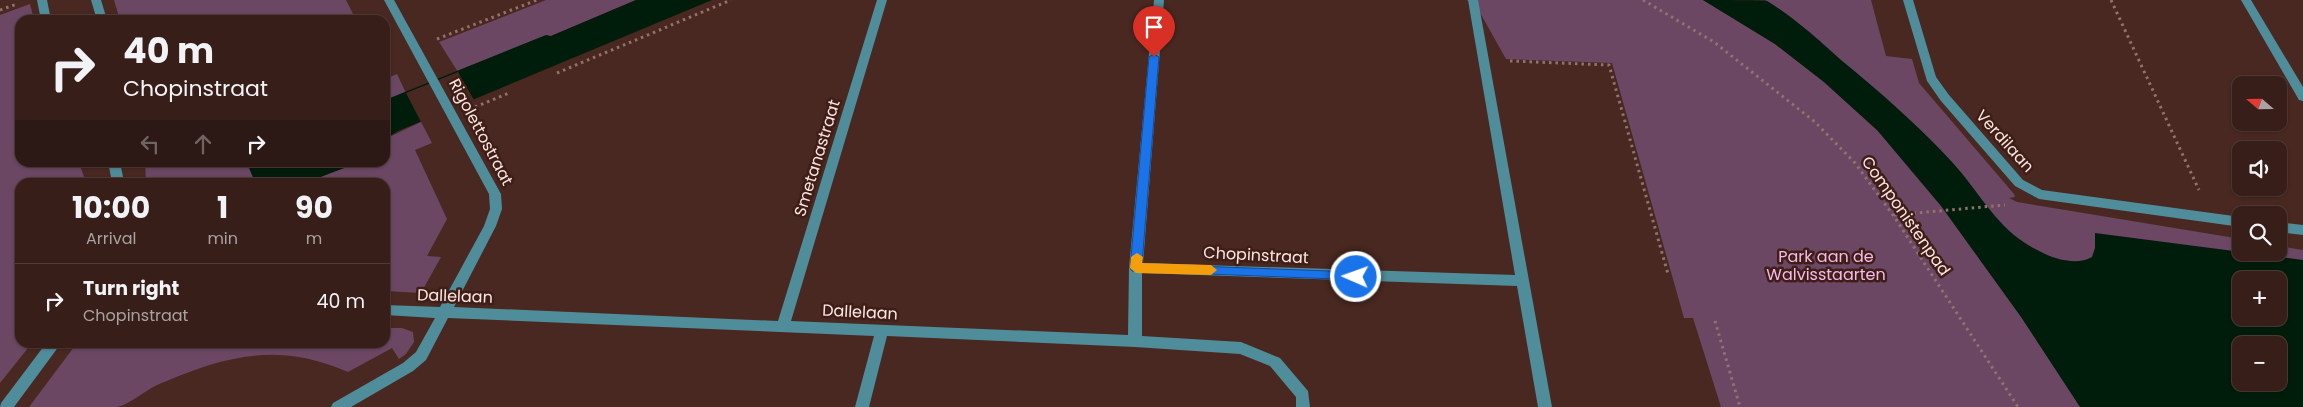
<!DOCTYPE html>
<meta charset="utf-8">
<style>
:root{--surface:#371e19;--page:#3e2722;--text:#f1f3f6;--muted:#aaa2a2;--line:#513c38}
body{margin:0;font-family:Poppins,sans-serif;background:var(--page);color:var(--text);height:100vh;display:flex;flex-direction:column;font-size:19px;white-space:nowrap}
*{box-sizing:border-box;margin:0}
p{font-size:16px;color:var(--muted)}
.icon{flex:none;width:28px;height:28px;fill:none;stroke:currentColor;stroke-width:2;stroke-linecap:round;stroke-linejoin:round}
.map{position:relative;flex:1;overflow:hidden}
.details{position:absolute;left:15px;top:178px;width:375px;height:170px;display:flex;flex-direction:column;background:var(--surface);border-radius:15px;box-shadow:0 1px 4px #0004,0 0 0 1px var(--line)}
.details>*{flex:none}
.banner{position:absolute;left:15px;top:15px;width:375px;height:152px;border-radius:15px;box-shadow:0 1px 4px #0004,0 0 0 1px var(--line);background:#371e19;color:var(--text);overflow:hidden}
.needle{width:32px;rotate:290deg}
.tools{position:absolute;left:2232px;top:76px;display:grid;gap:10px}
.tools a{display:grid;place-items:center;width:55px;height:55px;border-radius:10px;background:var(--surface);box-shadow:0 1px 4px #0004,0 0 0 1px var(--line);font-size:25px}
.pin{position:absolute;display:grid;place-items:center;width:42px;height:42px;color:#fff;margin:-51px -21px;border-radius:50% 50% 50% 0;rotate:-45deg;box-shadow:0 0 5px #0007}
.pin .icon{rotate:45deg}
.me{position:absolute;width:55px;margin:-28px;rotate:272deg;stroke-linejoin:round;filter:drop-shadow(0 0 4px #0008)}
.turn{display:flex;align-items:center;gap:18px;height:105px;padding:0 25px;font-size:22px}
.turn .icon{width:65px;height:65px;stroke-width:2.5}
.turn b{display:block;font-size:35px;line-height:42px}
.lanes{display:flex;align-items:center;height:48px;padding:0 25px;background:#0003;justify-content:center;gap:25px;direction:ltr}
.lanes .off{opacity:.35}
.eta{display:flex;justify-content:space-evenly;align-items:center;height:85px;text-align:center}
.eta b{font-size:30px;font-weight:700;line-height:35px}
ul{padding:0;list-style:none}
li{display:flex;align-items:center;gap:15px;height:75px;padding:0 25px;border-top:1px solid var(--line)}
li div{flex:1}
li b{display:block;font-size:19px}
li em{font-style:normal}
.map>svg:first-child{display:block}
.green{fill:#6b4764;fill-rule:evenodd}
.water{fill:#001c0a;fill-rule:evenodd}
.pier{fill:#492821}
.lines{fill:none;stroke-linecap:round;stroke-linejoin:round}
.path{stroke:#90736d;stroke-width:3;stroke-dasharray:2.5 4;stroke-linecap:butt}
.minor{fill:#508d9b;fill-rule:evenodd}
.route{fill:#1a73e8;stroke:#114b97}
.slow{fill:#f59e0b}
.labels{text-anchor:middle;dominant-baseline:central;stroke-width:5;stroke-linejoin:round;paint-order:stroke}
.street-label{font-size:16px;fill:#fde6e1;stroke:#3e1e17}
.park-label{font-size:16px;fill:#f7b9ea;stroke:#3e1e17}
</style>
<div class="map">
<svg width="2303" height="407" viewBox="0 0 2303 407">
<rect width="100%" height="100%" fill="#492821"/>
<g class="green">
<polygon points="114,0 346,0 356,20 120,20"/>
<polygon points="546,0 636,0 551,36 545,36 458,72 439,42"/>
<path d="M 1466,0 L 1703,0 L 1775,44 L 1824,82 L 1878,131 L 1820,41 L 1765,0 L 1871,0 L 1886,56 L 1912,59 L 1919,83 L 2014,194 L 2015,197 L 2009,198 L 2017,202 L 2241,239 L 2241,252 L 2279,252 L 2279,246 L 2303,250 L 2303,407 L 1721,407 L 1693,318 L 1684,318 L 1612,63 L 1506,59 L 1474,2 ZM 2241,280 L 2279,280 L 2279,318 L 2241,318 ZM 2241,345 L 2279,345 L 2279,382 L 2241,382 Z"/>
<polygon points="30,4 34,20 20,20 20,162 79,163 86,182 20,182 20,342 32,343 0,383 0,15"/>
<polygon points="397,74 406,93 385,100 385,79"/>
<polygon points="421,122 432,143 415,150 447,219 427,256 441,257 421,293 385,291 385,182 308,182 357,163 385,162 385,139"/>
<polygon points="145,163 247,163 255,182 146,182"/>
<path d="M 385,328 L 402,328 L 413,332 L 414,342 L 406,354 L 399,359 L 392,348 L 348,372 C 276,341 225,356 157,385 C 145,391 128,405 117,407 C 108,407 98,407 90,407 C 70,407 49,407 29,407 L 77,343 L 385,342 Z"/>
</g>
<g class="water">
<polygon points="636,0 712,0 398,131 385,139 385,100 546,35 551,36"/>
<path d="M 1703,0 C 1714,0 1760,0 1767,1 C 1792,16 1819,40 1841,60 C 1880,92 1918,125 1952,162 C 1977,189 1994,223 2025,243 C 2043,255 2072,268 2092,257 L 2095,248 L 2095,233 L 2303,260 L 2303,407 L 2080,407 L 2021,317 L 1941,206 L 1877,130 L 1824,82 L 1775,44 ZM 2241,280 L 2279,280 L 2279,318 L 2241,318 ZM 2241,345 L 2279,345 L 2279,382 L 2241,382 Z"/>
<polygon points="247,163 357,163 307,182 255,182"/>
</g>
<polygon class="pier" points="458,72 474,100 421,122 406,93"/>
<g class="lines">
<g class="path">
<polyline points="1643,0 1714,42 1815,122 1855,163 1893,215 2018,407"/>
<polyline points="2111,0 2199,190"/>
<polyline points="0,10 17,4"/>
<polyline points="437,39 537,0"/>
<polyline points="1510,61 1609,65 1668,274"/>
<polyline points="557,73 731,0"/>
<polyline points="475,107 509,93"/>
<polyline points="1894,215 2005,205"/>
<polyline points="1715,321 1740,407"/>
</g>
<g class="minor">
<polygon points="37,0 47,0 51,20 41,20"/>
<polygon points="91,0 101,0 107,20 97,20"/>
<polygon points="384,0 394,0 501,194 502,209 496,226 454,307 778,321 877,0 887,0 791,321 1128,335 1129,268 1154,0 1164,0 1143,263 1515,275 1468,0 1478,0 1552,407 1538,407 1517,286 1142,273 1142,336 1241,342 1280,358 1308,391 1310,407 1296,407 1296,397 1270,366 1240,354 1135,347 887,336 869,407 855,407 874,336 448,318 426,360 413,371 351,407 331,407 333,403 403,363 416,352 435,318 385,315 385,305 440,307 484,226 490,209 489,194"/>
<polygon points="1903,0 1913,0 1936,77 1949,95 2023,180 2042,190 2241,217 2241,227 2039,199 2015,186 1941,101 1927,81"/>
<polygon points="2241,0 2251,0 2303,87 2303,101 2299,100"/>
<polygon points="108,162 120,162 124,182 112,182"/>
<polygon points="2279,222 2303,225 2303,235 2279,232"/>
<polygon points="47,342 62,342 14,407 0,407 1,403"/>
</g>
</g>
<polygon class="route" points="1154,54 1159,57 1142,264 1356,272 1361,277 1360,280 1132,271 1130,268 1149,57"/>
<polygon class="slow" points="1137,253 1143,257 1142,263 1211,265 1217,270 1211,275 1136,273 1130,268 1131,257"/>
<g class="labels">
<g class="street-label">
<text transform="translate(481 132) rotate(62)">Rigolettostraat</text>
<text transform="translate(2005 141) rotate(48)">Verdilaan</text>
<text transform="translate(817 158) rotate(-73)">Smetanastraat</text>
<text transform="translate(1906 216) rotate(55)">Componistenpad</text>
<text transform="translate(1256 255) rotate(3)">Chopinstraat</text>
<text transform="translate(455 296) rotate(2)">Dallelaan</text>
<text transform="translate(860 312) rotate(3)">Dallelaan</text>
</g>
<g class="park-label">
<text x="1826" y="256">Park aan de<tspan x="1826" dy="18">Walvisstaarten</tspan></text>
</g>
</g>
</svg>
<div class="tools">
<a><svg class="needle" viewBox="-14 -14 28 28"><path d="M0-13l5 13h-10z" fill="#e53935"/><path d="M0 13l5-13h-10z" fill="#aaa2a2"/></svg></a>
<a><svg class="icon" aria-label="sound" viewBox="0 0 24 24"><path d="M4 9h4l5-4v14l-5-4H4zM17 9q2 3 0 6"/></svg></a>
<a><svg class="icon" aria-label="search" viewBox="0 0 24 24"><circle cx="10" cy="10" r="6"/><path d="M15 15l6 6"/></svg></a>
<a>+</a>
<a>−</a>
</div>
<div class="pin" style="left:1154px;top:57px;background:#d93025"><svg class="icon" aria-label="arrive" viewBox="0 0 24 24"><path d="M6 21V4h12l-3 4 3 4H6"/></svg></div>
<svg class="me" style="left:1356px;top:277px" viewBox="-20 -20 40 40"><circle r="17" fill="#1a73e8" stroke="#fff" stroke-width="3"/><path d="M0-11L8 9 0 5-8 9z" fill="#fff"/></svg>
<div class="banner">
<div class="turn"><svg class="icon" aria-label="right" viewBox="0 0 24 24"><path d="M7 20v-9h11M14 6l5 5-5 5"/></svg><div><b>40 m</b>Chopinstraat</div></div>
<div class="lanes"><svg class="icon off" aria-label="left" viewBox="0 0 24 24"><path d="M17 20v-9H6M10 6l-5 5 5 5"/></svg><svg class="icon off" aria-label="ahead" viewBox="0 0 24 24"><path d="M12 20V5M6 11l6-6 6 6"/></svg><svg class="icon" aria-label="right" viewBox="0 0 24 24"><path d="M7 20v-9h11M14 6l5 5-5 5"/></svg></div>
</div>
<section class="details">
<div class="eta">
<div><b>10:00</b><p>Arrival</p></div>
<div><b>1</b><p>min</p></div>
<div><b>90</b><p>m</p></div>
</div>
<ul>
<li><svg class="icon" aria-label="right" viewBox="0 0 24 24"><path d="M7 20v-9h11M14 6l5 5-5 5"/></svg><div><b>Turn right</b><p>Chopinstraat</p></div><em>40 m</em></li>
</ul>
</section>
</div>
